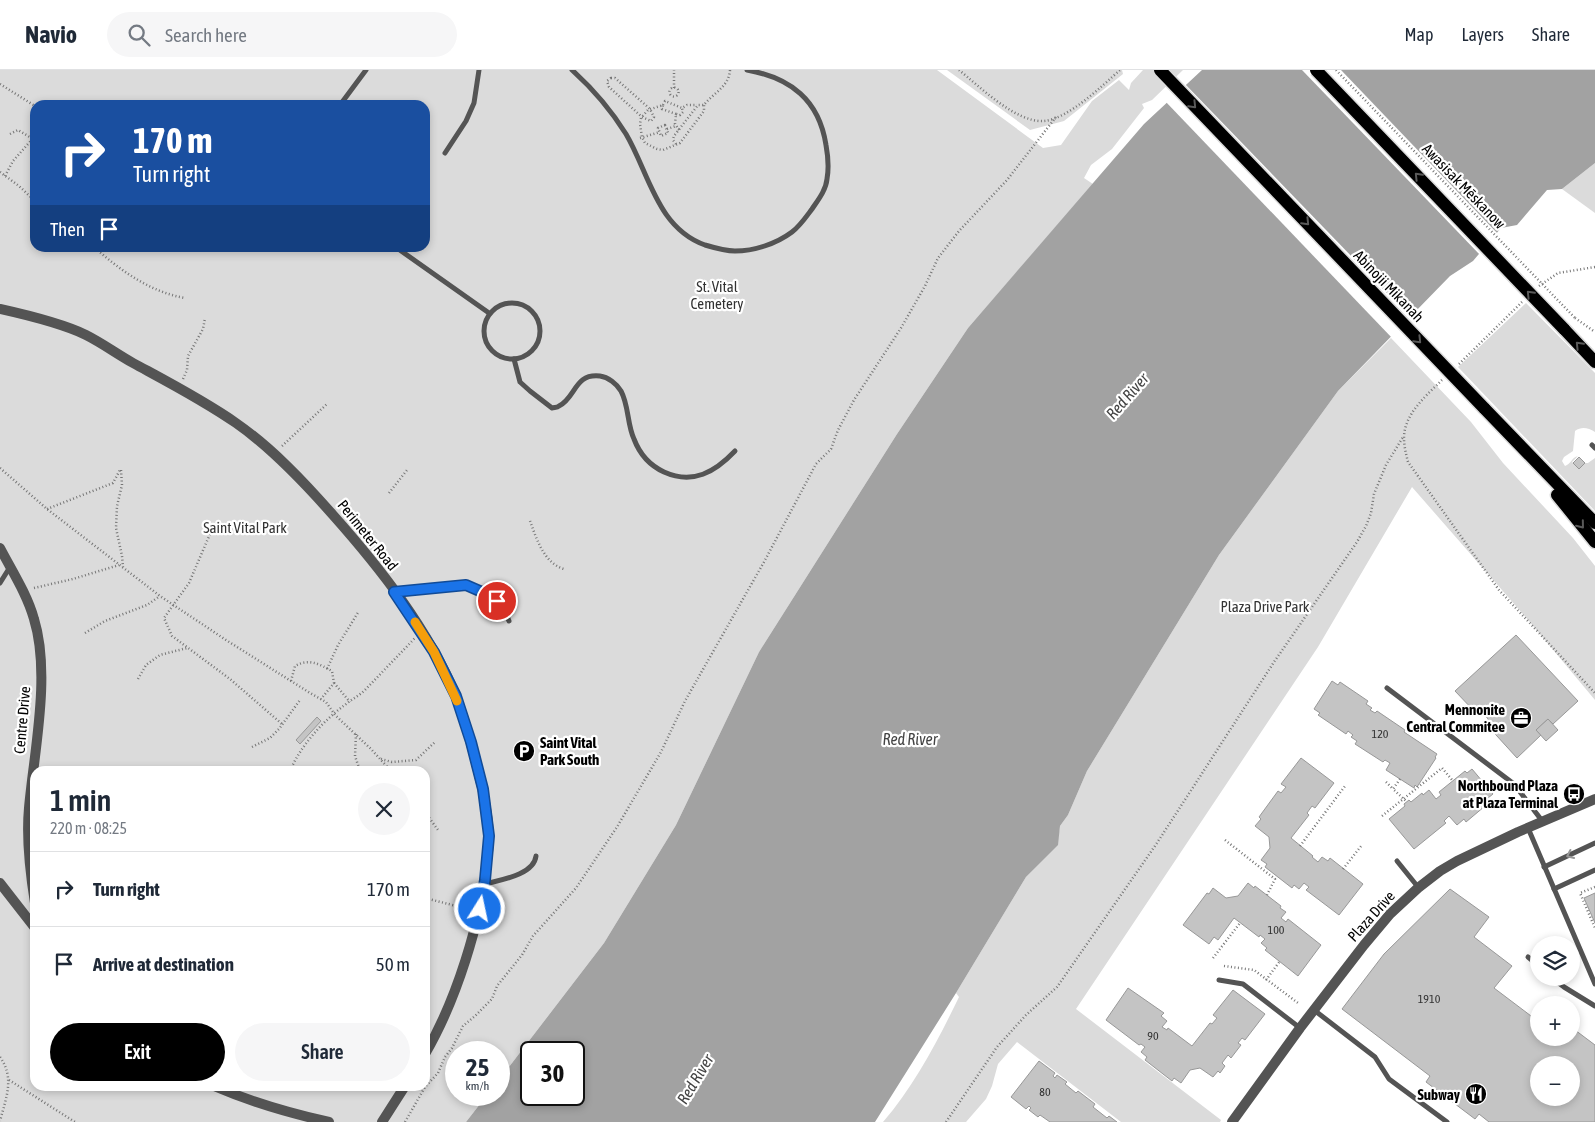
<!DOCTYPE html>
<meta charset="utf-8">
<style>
:root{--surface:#fff;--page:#f6f6f7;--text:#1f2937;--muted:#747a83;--line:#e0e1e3;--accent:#000}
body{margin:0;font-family:"Asap Condensed",sans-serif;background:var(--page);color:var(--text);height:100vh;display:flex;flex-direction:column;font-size:19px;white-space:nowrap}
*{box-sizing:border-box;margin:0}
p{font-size:16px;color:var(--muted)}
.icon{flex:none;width:28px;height:28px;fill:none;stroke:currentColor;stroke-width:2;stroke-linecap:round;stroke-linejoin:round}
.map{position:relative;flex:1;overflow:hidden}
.panel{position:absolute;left:30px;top:696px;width:400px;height:325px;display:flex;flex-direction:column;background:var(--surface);border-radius:15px;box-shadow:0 2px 8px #0003}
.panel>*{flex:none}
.hud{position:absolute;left:30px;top:30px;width:400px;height:152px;border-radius:15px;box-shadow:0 2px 8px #0003;background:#1a4fa0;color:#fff;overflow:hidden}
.controls{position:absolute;left:1530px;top:866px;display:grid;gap:10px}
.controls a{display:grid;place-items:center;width:50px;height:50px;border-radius:50%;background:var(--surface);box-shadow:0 2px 8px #0003;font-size:25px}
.speed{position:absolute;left:445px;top:971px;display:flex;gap:10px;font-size:25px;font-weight:700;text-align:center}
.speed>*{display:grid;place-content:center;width:65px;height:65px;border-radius:50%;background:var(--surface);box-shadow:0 2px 8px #0003;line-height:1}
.speed small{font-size:12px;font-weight:400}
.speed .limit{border:2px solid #111;border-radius:8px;background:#fff;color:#111}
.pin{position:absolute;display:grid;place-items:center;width:42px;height:42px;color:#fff;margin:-21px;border:2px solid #fff;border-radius:50%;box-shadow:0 1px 5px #0007}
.me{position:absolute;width:55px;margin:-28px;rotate:10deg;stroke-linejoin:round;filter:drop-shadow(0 0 4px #0008)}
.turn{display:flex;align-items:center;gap:18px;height:105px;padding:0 20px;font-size:22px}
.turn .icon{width:65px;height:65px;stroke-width:2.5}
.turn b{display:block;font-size:35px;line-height:42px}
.then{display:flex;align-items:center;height:48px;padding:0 20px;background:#0003;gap:10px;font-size:19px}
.round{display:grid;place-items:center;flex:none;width:52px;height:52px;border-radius:26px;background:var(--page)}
.headline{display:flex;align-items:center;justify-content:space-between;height:85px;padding:0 20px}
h1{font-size:30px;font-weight:600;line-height:38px}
.cta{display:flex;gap:10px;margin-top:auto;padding:10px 20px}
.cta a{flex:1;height:58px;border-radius:30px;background:var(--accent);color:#fff;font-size:20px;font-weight:600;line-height:58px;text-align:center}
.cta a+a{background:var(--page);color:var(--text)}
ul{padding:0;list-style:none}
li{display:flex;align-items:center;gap:15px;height:75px;padding:0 20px;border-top:1px solid var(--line)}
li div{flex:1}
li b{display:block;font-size:19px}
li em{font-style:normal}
header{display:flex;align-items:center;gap:30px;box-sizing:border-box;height:70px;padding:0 25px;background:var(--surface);border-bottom:1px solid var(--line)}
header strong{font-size:24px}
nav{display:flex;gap:28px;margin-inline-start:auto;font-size:18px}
.search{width:350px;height:45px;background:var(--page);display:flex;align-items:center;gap:12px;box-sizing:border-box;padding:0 18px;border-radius:28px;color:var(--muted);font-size:19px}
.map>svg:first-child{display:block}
.green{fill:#dbdbdb;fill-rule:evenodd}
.water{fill:#a2a2a2;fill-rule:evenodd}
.pier{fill:#fff}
.building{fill:#c4c4c4;stroke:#989898;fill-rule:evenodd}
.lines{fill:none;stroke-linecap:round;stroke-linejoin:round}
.primary-casing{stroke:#dbdbdb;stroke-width:15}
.path{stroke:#767676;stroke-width:2.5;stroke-dasharray:1 2.5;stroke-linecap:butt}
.lane{stroke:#545454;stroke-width:5}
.street{stroke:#545454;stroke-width:10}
.primary{stroke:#000;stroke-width:12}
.primary-bridge-casing{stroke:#dbdbdb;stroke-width:15;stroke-linecap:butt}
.path-bridge{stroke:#767676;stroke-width:2.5;stroke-dasharray:1 2.5;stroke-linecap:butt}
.primary-bridge{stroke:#000;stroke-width:12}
.oneway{stroke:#595959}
.oneway2{stroke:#989898}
.route-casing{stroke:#114b97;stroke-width:12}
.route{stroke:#1a73e8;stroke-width:9}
.slow{stroke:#f59e0b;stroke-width:9}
.labels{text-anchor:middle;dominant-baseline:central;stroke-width:4.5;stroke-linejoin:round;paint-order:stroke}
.number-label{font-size:12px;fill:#313131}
.street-label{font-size:15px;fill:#000;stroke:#fff}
.park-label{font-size:15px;fill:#323232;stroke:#fff}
.poi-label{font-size:15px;font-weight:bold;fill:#000;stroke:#fff;text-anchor:end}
.water-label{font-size:16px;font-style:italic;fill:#434343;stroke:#fff}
</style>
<header>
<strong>Navio</strong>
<div class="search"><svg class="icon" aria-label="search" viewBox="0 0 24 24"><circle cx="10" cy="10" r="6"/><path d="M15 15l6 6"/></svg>Search here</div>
<nav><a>Map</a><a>Layers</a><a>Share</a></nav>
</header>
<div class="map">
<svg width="1595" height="1052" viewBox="0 0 1595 1052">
<rect width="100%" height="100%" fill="#fff"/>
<g class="green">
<path d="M 0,0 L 937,0 L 1043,78 L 1061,75 L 1092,31 L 1119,10 L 1129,20 L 1131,13 L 1143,0 L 1183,0 L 1152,30 L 1142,34 L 1144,38 L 1112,79 L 1091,95 L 1084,108 L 1093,114 L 968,258 L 897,364 L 759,582 L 676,755 L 604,873 L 499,1010 L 499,982 L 456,982 L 456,1025 L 487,1025 L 466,1052 L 0,1052 ZM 35,35 L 425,35 L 425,178 L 35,178 ZM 35,701 L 425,701 L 425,1016 L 35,1016 Z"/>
<polygon points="947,0 1122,0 1123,4 1064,51 1030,60"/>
<polygon points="1595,93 1595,143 1562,119"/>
<path d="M 1526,233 L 1595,303 L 1595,362 C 1588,358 1582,356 1575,361 L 1573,381 L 1564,387 L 1562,391 L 1565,396 C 1571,394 1572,387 1578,386 L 1572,392 L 1579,399 L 1585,393 L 1588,393 L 1595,388 L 1595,441 L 1458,297 Z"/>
<path d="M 1391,268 L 1471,352 L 1503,393 L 1573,468 L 1595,496 L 1595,630 L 1529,551 L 1412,417 L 1318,577 L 1076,939 L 1221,1050 L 1220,1052 L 1121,1052 L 1017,972 L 998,994 L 992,1016 L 986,1029 L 966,1052 L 883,1052 C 915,1015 938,970 959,927 L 956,923 L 1026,807 L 1057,775 L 1060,756 L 1068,745 L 1087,701 L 1219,485 L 1338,321 Z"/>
</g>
<path class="water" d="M 1202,0 L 1595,0 L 1595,93 L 1562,119 L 1547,120 L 1517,155 L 1501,158 L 1473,191 L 1450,206 L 1338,321 L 1219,485 L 1087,701 L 1068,745 L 1060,756 L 1058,775 L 1026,807 L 956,923 L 875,1052 L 466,1052 L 487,1025 L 499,1025 L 499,1010 L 604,873 L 676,755 L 759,582 L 897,364 L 968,258 L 1144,54 ZM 531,982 L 574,982 L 574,1025 L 531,1025 Z"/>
<g class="pier">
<polygon points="1302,0 1341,0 1499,165 1481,186"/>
<polygon points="1184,13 1412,249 1393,269 1165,31"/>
</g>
<g class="building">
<polygon points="1579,387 1585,393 1579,399 1573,393"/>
<polygon points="1516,565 1578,631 1553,654 1548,649 1536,660 1541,665 1517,688 1486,654 1488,649 1482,641 1475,642 1455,621"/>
<polygon points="1332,611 1338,615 1340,612 1368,631 1366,634 1372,638 1370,640 1375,643 1377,641 1405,660 1404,662 1437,684 1435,687 1436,688 1417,717 1415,715 1414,718 1386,700 1390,693 1385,690 1383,692 1355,674 1357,671 1351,667 1353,665 1348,661 1346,664 1318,645 1320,643 1314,639"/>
<polygon points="317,647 321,651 300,674 296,670"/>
<polygon points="1548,649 1558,660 1546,671 1536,660"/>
<polygon points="1301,688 1334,713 1315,738 1312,736 1307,743 1309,745 1291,768 1313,786 1312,787 1318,792 1322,787 1328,791 1330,788 1363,814 1339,845 1306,820 1309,817 1304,813 1299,819 1294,815 1292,818 1265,797 1267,794 1261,790 1270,778 1269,767 1255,756 1261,749 1259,747 1278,721 1281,723 1286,717 1281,714"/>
<polygon points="1472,699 1493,724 1488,728 1491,731 1466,752 1464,749 1457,755 1449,746 1444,751 1446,753 1414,779 1389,749 1405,736 1404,734 1409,730 1411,732 1422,723 1423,725 1429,720 1436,729 1441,725 1439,722 1465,701 1467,703"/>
<polygon points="1248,813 1254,818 1255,816 1281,836 1280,838 1286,842 1281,848 1286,852 1288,849 1321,875 1298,906 1265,880 1267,878 1261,873 1265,869 1260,865 1259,867 1234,848 1218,870 1214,867 1209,874 1183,855 1207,823 1209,824 1213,818 1226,828 1238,826"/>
<path d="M 1450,819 L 1489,847 L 1474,867 L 1512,896 L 1494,918 L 1539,952 L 1539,968 L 1571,968 L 1571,957 L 1595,975 L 1595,1052 L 1489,1052 L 1479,1044 L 1475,1049 L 1426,1012 L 1430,1006 L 1342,939 L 1384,884 ZM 1539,995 L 1571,995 L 1571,1028 L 1539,1028 Z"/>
<polygon points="1595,823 1595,853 1584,828"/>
<polygon points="1128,918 1164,943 1161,946 1167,951 1162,957 1167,960 1168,958 1192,976 1210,953 1212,954 1217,948 1213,945 1233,920 1265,944 1245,970 1242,968 1238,973 1241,975 1231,988 1228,985 1222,993 1225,996 1220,1003 1218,1001 1213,1007 1200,998 1190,1000 1181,1013 1174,1008 1172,1011 1145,990 1147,987 1141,982 1145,977 1141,974 1139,975 1106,950"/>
<polygon points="1039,991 1055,1003 1053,1006 1055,1008 1057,1005 1067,1012 1065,1014 1076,1023 1078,1021 1095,1034 1093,1037 1107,1048 1109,1046 1117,1052 1050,1052 1040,1045 1038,1047 1029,1040 1031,1038 1029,1036 1026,1039 1011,1027"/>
</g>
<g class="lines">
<g class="primary-casing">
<g id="primary">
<polyline points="1564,259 1595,292"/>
<polyline points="1484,338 1595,453"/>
<polyline points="1557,425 1595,472"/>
</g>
</g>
<g class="path">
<path d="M 959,0 C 979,16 1016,53 1044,51 C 1068,49 1102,16 1120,0"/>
<polygon points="611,8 615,8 650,39 654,47 651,51 642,47 609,17 607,11"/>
<polyline points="0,14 35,36"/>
<circle cx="674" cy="22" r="4.5"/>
<polyline points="674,18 674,0"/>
<polyline points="663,35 665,31 682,38"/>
<polyline points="676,44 662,39 663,35 648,40 641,48 640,54 642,67 645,73 657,79 663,80 680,73 704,41 704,35"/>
<polygon points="665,55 668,63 661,66 658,58"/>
<polyline points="667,59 676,56"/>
<polyline points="679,60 675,54 676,44 680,45 683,42 682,38 687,35 697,35"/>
<polyline points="10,64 18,60 33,69"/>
<polyline points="640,68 660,62"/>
<path d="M 676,74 L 673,70 L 674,66 L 698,35 L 704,35 C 713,23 729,17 730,0"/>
<polyline points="0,102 19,116 35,131"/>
<polyline points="5,106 13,91 35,66"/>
<path d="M 95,178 C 120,200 150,222 185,228"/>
<polyline points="1539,216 1558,203 1595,197"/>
<polyline points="1575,248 1595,262"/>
<polyline points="1459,294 1522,232"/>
<polyline points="183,309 187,300 188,286 203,259 205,248"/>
<path d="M 1442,310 C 1426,326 1404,344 1404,368 C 1404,376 1406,384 1408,392 L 1499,520 L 1595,623"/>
<polyline points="282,376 327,334"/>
<polyline points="0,398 47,439 160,526 226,570 310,623 326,632 335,645 371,679 391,701"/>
<polyline points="121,400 122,415 117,436 116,458 122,486 123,497"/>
<polyline points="389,423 407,400"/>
<polyline points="47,439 113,413 120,400"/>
<path d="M 530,451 C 537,470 544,493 564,499"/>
<polyline points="210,464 189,513 164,548 172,566 230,609 282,654"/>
<polyline points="34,518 73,509 119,495"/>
<polyline points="85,563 105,551 147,535 160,526"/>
<polyline points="327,599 338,575 359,541"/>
<polyline points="138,609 146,595 160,585 187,578"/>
<path d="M 291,611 L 295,596 C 309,588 319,594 332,601 L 334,613 L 321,629"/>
<polyline points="334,613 350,632"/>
<polyline points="356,664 355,686 360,701"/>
<polyline points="252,677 270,668 279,659 300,630"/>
<polyline points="381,689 392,692 416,690 435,672"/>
<path d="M 290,701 C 301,675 323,651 346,634 C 352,629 359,626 365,620 L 415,568"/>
<polyline points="1400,709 1393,719 1407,732"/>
<polyline points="1386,712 1393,719"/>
<polyline points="425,742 438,760"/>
<polyline points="1382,746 1442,698 1453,711"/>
<polyline points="1225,770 1275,809 1267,825"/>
<polyline points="1300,776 1345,716"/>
<polyline points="1343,799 1362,775"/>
<polyline points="1595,817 1580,823 1595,858"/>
<polyline points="425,828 468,839"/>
<polyline points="1213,888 1240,853"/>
<polyline points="1224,896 1254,900 1298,933"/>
<polyline points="1266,910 1280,891"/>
<path d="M 0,987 C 15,1008 6,1028 0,1051"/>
<polyline points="9,1010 75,1052"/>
<polyline points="405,1052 425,1017 438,1003 445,987 452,978 463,956 475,946 492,929 497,916 522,885 533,866 576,818 617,757 661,682 685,631 764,492 816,394 831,379 838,360 854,330 901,258 925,216 938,188 959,161 1007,110 1056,47"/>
<polyline points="946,1052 997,977 1026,945 1057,917 1157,773 1274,592 1357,472 1366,456 1371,443 1374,424 1386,395 1403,367"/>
</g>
<g class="lane">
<path d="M 572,0 C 593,19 611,40 626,64 C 649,103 657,158 705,175 C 715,178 725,181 735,181 C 754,181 776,174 792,162 C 800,156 806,147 812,139 C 818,130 826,120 827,109 C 829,98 828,86 826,75 C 819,30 791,8 747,0"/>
<polyline points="340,35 366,0"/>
<polyline points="445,83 466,51 474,33 479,0"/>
<polyline points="397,178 489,243"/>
<circle cx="512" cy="261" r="28"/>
<path d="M 514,289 L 520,312 L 530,321 L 552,338 C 554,337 557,338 559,336 C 576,328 574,303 600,306 C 608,307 617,314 621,321 C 629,336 627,354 634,369 C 640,385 649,395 664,402 C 693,415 715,402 735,381"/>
<polyline points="1592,375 1595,378"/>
<polyline points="0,513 10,497"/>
<polyline points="395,521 466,515 482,522 497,531 505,541 509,551"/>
<polyline points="1387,618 1514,714 1543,752"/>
<polyline points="1528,758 1595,914"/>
<polyline points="1397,791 1418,817"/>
<polyline points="1544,797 1595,773"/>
<path d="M 485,814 C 500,810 534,805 536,786"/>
<polyline points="1554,819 1595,800"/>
<polyline points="1528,887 1539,896"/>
<polyline points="1552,908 1564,917 1595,936"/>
<polyline points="1219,910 1243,914 1300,958"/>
<polyline points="1314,940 1375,987 1389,1009 1447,1052"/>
</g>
<g class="street">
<path d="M 0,239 C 27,245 61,253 86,265 C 102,273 117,284 133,293 C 168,312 203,330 236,353 C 272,378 304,412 333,445 C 381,499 428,559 456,626 C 465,649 471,673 477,697 C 483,719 488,743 489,766 C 489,774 488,783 487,791 C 481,852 456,931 425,984"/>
<path d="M 0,478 C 12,501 27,524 34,549 C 51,604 34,682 29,738 C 26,770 30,802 35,833"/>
<polyline points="0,813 35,858"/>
<path d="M 214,1016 C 251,1032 289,1043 329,1052"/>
<polyline points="382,1052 405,1016"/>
<polyline points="1232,1052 1300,958 1364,875 1390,844 1418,818 1440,801 1457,791 1518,762 1595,729"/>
</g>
<use href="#primary" class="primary"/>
<g class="primary-bridge-casing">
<g id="primary-bridge">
<polyline points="1160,0 1484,338"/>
<polyline points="1316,0 1564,259"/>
</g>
</g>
<polyline class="path-bridge" points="1336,0 1575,248"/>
<use href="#primary-bridge" class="primary-bridge"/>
</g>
<defs><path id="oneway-chevron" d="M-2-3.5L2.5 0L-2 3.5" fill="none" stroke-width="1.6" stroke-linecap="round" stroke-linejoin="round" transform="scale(1.25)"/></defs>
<g class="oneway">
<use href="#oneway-chevron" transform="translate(1193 35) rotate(46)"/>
<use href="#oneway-chevron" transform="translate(1418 106) rotate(-134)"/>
<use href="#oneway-chevron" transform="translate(1306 152) rotate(46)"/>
<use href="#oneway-chevron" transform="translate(1530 224) rotate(-134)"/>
<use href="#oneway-chevron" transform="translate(1418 270) rotate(46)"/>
<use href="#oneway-chevron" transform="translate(1579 275) rotate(-134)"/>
<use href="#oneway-chevron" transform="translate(1581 455) rotate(51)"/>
</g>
<use class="oneway2" href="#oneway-chevron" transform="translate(1570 785) rotate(155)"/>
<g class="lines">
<g class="route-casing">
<polyline id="route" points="480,839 485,810 489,766 483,719 471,672 456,626 434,582 394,522 466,515 482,522 497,531"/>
</g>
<use href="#route" class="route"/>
<polyline class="slow" points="415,552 434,582 457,631"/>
</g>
<defs>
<g id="office-disc" transform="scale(1.125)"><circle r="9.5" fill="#000" stroke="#fff"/><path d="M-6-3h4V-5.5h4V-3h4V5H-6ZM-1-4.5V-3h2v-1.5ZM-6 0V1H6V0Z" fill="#fff"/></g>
<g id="parking-disc" transform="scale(1.125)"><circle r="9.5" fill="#000" stroke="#fff"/><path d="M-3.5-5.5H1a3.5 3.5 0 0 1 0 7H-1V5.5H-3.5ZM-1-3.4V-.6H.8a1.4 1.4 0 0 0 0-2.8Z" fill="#fff"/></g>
<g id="bus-disc" transform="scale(1.125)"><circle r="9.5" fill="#000" stroke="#fff"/><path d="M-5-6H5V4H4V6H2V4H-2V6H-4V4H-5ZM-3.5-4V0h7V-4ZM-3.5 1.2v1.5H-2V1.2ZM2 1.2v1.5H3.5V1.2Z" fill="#fff"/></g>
<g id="restaurant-disc" transform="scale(1.125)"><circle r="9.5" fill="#000" stroke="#fff"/><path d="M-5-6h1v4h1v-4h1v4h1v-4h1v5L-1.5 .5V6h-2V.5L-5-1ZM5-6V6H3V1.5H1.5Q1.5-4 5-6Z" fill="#fff"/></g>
</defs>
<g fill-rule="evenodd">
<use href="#office-disc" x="1521" y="648"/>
<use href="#parking-disc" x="524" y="681"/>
<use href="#bus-disc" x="1574" y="724"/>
<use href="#restaurant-disc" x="1476" y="1024"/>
</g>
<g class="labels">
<g class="number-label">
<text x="1380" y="664">120</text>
<text x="1276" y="860">100</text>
<text x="1429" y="929">1910</text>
<text x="1153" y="966">90</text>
<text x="1045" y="1022">80</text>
</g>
<g class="street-label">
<text transform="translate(1464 116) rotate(46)">Awasisak Mēskanow</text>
<text transform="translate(1389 216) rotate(46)">Abinojii Mikanah</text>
<text transform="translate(368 465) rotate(51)">Perimeter Road</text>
<text transform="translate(22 650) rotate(-85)">Centre Drive</text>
<text transform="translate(1371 846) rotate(-48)">Plaza Drive</text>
</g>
<g class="park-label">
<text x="717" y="216">St. Vital<tspan x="717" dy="17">Cemetery</tspan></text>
<text x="245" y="457">Saint Vital Park</text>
<text x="1265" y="536">Plaza Drive Park</text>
</g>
<g class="poi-label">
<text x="1505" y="639">Mennonite<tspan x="1505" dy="17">Central Commitee</tspan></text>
<text x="540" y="672" text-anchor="start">Saint Vital<tspan x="540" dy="17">Park South</tspan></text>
<text x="1558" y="715">Northbound Plaza<tspan x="1558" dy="17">at Plaza Terminal</tspan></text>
<text x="1460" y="1024">Subway</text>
</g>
<g class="water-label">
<text transform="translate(1127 326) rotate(-49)">Red River</text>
<text x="910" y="669">Red River</text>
<text transform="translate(695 1009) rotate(-59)">Red River</text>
</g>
</g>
</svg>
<div class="controls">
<a><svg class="icon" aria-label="layers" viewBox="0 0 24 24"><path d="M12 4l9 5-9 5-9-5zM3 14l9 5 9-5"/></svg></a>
<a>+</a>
<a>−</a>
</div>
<div class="speed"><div>25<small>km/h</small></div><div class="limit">30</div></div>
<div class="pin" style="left:497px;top:531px;background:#d93025"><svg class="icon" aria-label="arrive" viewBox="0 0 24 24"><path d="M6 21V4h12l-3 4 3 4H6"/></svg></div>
<svg class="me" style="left:480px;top:839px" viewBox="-20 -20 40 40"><circle r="17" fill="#1a73e8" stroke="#fff" stroke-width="3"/><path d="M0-11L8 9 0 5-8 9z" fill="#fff"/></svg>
<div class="hud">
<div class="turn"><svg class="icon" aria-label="right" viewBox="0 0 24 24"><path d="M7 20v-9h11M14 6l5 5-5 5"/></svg><div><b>170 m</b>Turn right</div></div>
<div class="then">Then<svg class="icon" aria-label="arrive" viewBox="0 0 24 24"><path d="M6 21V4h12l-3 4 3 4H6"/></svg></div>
</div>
<section class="panel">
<div class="headline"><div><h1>1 min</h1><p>220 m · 08:25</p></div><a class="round"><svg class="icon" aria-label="close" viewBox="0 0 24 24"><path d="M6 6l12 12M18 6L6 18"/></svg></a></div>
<ul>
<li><svg class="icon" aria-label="right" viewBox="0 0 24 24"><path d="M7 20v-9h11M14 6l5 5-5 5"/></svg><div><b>Turn right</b></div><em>170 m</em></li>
<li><svg class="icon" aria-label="arrive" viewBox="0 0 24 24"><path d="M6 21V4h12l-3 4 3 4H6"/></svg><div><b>Arrive at destination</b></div><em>50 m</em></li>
</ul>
<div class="cta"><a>Exit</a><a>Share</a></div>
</section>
</div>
